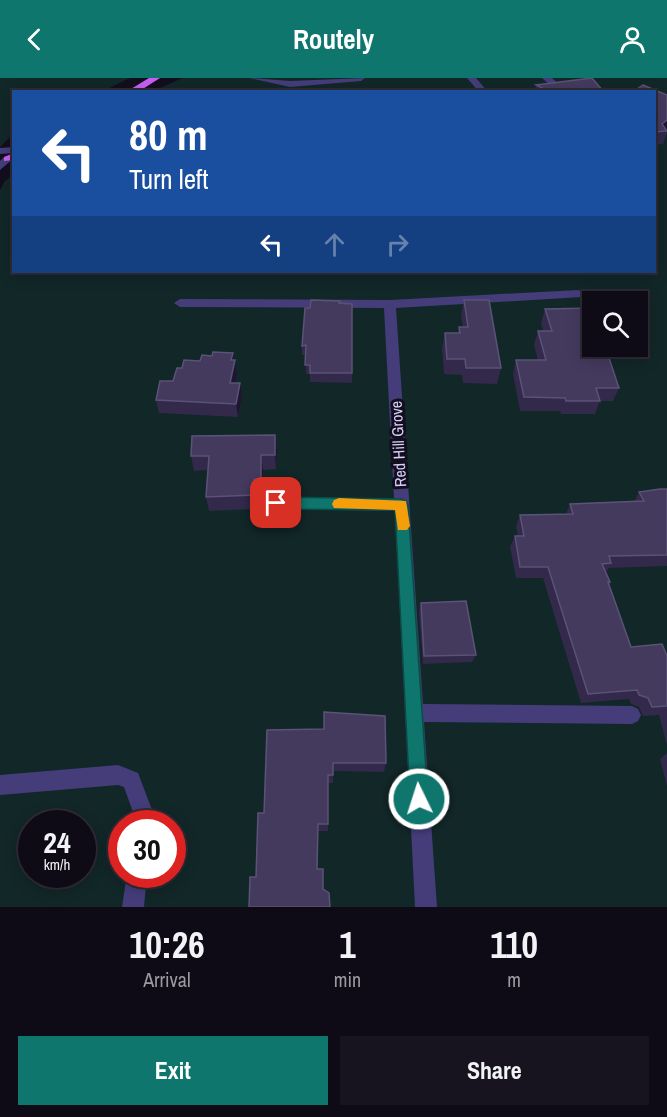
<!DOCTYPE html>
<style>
:root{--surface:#0e0a16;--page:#17131f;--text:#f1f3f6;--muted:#9b9aa1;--line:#2e2b35;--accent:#0f766e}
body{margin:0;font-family:"Archivo Narrow",sans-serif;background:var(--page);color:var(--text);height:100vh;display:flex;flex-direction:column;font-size:22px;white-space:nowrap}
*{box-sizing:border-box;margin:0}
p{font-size:20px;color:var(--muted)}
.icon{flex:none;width:33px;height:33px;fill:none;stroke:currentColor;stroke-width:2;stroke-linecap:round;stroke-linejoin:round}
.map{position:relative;height:829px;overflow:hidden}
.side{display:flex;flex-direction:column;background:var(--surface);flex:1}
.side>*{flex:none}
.banner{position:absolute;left:12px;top:12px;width:644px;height:183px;border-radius:0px;box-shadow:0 3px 15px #0003,0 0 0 2px var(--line);background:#1a4fa0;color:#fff;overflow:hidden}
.controls{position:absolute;left:582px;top:213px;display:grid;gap:12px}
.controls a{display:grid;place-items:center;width:66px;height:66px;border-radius:0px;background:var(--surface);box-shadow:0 3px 15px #0003,0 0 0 2px var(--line);font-size:30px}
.speed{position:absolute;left:18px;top:732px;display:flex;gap:12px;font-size:30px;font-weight:700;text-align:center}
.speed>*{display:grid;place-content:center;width:78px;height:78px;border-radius:50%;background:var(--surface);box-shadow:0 3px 15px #0003,0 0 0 2px var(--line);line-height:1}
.speed small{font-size:15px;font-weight:400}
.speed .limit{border:9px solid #d22;background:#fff;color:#111}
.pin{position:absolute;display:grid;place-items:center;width:51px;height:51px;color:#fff;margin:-26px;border-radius:12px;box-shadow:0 3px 9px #0006}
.me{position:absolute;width:66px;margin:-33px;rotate:356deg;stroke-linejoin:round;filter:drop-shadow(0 0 4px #0008)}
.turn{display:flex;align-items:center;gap:21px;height:126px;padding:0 18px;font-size:27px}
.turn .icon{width:78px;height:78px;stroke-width:2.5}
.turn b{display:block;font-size:42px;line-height:51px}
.lanes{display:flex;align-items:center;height:57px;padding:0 18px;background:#0003;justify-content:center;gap:30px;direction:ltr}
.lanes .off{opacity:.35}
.eta{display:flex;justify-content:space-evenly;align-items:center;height:102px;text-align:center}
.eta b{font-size:36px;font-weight:800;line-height:42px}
.primary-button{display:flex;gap:12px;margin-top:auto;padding:12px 18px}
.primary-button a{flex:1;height:69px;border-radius:0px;background:var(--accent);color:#fff;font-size:24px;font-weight:800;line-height:69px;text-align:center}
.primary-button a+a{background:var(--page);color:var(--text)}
header{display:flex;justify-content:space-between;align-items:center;height:78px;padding:0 18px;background:var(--accent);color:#fff;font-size:27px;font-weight:800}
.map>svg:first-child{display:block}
.green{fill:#122728;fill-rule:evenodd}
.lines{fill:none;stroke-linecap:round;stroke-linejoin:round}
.minor{fill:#443d7a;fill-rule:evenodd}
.major{fill:#c85ff2;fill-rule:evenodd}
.wall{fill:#32294b}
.shaded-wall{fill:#1e1631}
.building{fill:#443a5e;stroke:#5b5277;stroke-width:1.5}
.route{fill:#0f766e;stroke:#0a4d48;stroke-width:1.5}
.slow{fill:#f59e0b}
.labels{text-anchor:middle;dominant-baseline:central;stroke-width:6;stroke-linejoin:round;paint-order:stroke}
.street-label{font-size:16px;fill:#d8cffb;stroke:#120e1e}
</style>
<header><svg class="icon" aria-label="back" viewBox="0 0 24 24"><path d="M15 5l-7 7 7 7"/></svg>Routely<svg class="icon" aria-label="person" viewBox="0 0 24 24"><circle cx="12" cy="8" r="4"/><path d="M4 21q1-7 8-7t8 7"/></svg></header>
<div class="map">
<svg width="667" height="829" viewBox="0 0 667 829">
<rect width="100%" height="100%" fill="#120e1e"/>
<g class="green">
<polygon points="0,0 130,0 103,13 14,14 13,56 0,69"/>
<path d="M 182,0 L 667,0 L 667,829 L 0,829 L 0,112 L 5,103 L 13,97 L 14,194 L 654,194 L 654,14 L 154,13 ZM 592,224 L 638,224 L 638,268 L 592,268 ZM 32,746 L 82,746 L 82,796 L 32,796 ZM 122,746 L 172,746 L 172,796 L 122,796 Z"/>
</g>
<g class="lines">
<g class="minor">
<polygon points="249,0 290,3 365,0 361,3 290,9"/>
<polygon points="467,0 476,0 488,14 479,14"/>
<polygon points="542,0 552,0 564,11 557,13"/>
<polygon points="14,69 14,75 0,76 0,70"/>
<polygon points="4,79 13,81 0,92 0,83"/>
<polygon points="578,212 582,213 582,219 396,230 423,626 632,628 638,631 641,637 638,643 632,646 424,644 437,829 415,829 395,433 276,431 271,429 268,425 271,421 276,419 394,421 384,230 180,229 174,225 180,221 390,222"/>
<polygon points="118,687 138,695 154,737 153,746 133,746 134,737 124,709 118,707 0,717 0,697"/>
<polygon points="127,796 147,796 144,829 122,829"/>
</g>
<g class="major">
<polygon points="149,0 160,0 138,14 126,14"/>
<polygon points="14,75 14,82 4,83 4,79"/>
</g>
</g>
<g class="wall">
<polygon points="536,7 604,14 535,14"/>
<polygon points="654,14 667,17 667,55 663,66 654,67"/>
<polygon points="464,222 501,290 497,306 463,305 462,297 444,296 442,270 445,255 458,255 459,249 463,249 461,237"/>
<polygon points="340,225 352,295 352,305 310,304 310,296 306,296 306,277 302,277 302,268 310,230"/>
<polygon points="545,231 619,310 613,323 600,323 595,336 561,336 560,333 520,333 513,296 516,282 538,282 534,267 538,253 543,253 541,245"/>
<polygon points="233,275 237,296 235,305 242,319 238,339 159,335 156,322 173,303 182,290 212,278"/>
<polygon points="275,357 277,372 276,391 263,392 263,415 256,416 256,431 209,433 206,419 208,392 194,393 191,378"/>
<polygon points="667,411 667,488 609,490 606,494 610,504 608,507 631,569 667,578 667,667 659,637 643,638 639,629 631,626 629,621 581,625 543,500 516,500 510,469 515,458 518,458 516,448 520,437 566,436 570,426 634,424 639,414"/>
<polygon points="421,525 476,577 472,584 423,586 419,534"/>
<polygon points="324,651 386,685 384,694 333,693 333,705 328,705 328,753 318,753 318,791 256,799 264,735"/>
<polygon points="667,675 667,708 660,681"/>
</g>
<g class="shaded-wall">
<polygon points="667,42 667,52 662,46"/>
<polygon points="233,275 235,286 235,282 237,296 233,318 230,305 231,282"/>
<polygon points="240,305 242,319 238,339 236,326"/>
<polygon points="275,357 277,372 276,391 275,377"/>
<polygon points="261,377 263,392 263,415 261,401"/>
<polygon points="254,401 256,416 256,431 254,417"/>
</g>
<g class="building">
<polygon points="592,0 604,14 550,14 536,7"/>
<polygon points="643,7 667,17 667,42 662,46 667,53 654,54 654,14 633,14"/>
<polygon points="311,222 340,223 339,225 352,226 352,295 310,295 310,287 305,287 306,267 302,268 305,230 310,230"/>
<polygon points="464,222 489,222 501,290 466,290 465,281 447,281 445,255 460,255 459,249 468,249"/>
<polygon points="592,230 592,268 605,268 619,310 596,310 600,323 566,323 565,320 524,319 516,282 546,282 538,253 552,253 545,231"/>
<polygon points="213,274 233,275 231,282 235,282 230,305 240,305 236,326 156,322 160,303 173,303 177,290 182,290 184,282 200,283 202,277 212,278"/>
<polygon points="275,357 275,377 261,377 261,401 254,401 254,417 206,419 209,378 191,378 192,358"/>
<polygon points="660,411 667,411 667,477 609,478 611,485 602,486 610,504 608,504 631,569 662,566 667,578 667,628 652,629 648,620 639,617 637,612 588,616 548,489 520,489 515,458 524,458 520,437 573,436 570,426 644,423 639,414"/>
<polygon points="466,523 476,577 424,578 421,525"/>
<polygon points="324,634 385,638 386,685 333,685 333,697 328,697 328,746 318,746 317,791 323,791 323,811 329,815 330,829 249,829 250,799 256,799 258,735 264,735 267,652 324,651"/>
</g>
<polygon class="route" points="276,419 401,421 406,423 408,427 428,721 425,728 419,730 413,728 410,721 395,432 276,431 271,429 269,425 271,421"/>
<polygon class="slow" points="339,420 406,423 410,448 407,452 398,452 395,432 334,430 332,426 334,422"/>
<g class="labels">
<g class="street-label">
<text transform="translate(398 366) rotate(-93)">Red Hill Grove</text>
</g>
</g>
</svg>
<div class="controls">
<a><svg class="icon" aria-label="search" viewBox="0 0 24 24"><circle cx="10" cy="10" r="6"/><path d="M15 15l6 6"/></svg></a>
</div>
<div class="speed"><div>24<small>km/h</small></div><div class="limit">30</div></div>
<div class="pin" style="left:276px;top:425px;background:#d93025"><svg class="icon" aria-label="arrive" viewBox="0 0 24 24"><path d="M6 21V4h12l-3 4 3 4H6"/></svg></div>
<svg class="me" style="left:419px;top:721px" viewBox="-20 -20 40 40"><circle r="17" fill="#0f766e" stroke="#fff" stroke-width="3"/><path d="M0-11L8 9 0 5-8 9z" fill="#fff"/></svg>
<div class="banner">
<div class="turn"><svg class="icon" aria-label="left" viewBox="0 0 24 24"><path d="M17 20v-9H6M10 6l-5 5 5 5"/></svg><div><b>80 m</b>Turn left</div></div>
<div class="lanes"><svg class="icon" aria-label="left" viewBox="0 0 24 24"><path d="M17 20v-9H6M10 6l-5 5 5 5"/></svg><svg class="icon off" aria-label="ahead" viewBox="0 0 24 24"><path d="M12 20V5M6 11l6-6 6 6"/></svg><svg class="icon off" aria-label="right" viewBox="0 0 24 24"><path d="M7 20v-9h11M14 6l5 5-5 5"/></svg></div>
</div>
</div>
<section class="side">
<div class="eta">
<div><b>10:26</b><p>Arrival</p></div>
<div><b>1</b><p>min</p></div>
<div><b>110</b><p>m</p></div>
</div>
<div class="primary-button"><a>Exit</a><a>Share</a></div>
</section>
